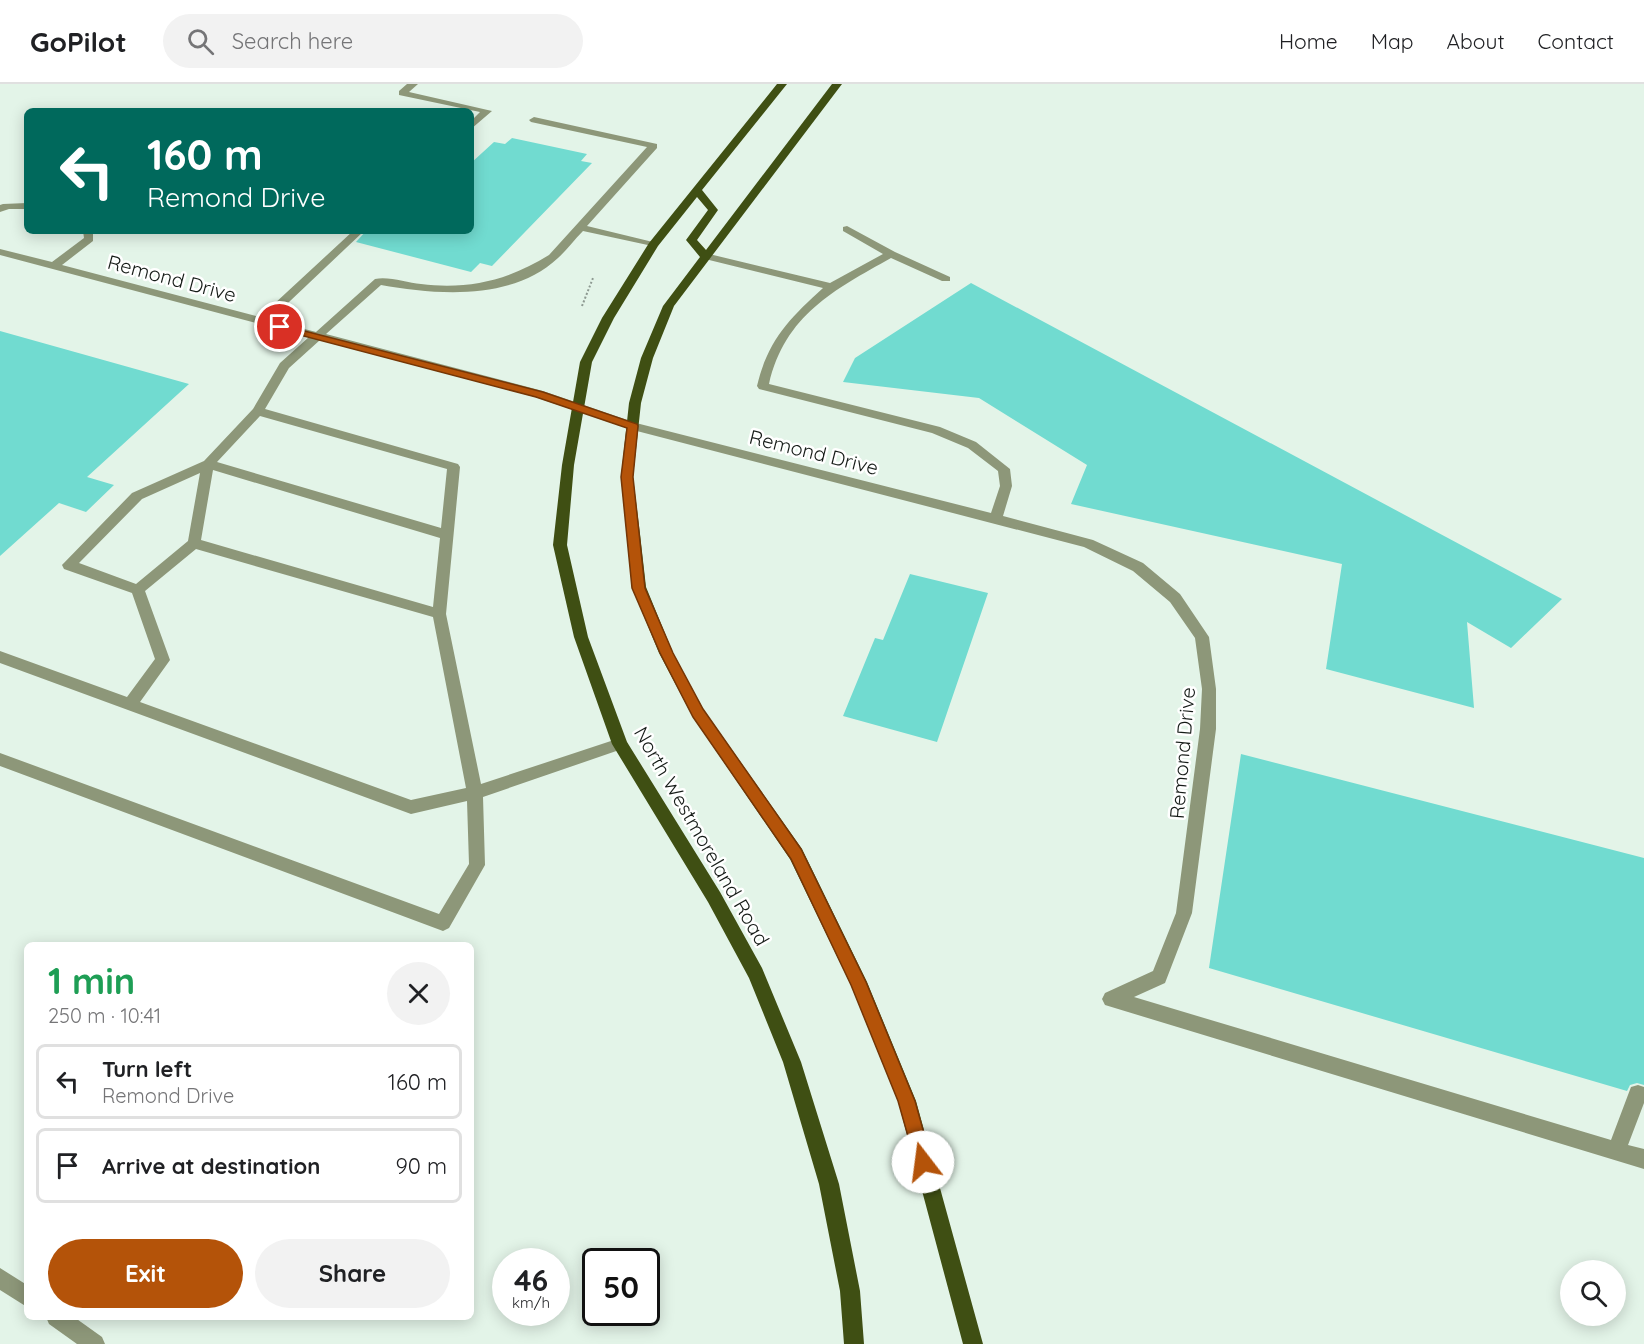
<!DOCTYPE html>
<html lang="en">
<head>
<meta charset="utf-8">
<style>
  :root { --surface:#fff; --page:#f2f2f2; --text:#202124; --muted:#757577; --line:#e0e0e0; --accent:#b45309 }
  body { margin:0; font-family:Quicksand,sans-serif; background:var(--page); color:var(--text); height:100vh; display:flex; flex-direction:column; font-size:22px; white-space:nowrap }
  * { box-sizing:border-box; margin:0 }
  p { font-size:20px; color:var(--muted) }
  .icon { flex:none; width:33px; height:33px; fill:none; stroke:currentColor; stroke-width:2; stroke-linecap:round; stroke-linejoin:round }
  .map { position:relative; flex:1; overflow:hidden }
  .panel { position:absolute; left:24px; top:858px; width:450px; height:378px; display:flex; flex-direction:column; background:var(--surface); border-radius:9px; box-shadow:0 3px 15px #0003 }
  .panel>* { flex:none }
  .banner { position:absolute; left:24px; top:24px; width:450px; height:126px; border-radius:9px; box-shadow:0 3px 15px #0003; background:#00695c; color:#fff; overflow:hidden }
  .buttons { position:absolute; left:1560px; top:1176px; display:grid; gap:12px }
  .buttons a { display:grid; place-items:center; width:66px; height:66px; border-radius:50%; background:var(--surface); box-shadow:0 3px 15px #0003; font-size:30px }
  .speed { position:absolute; left:492px; top:1164px; display:flex; gap:12px; font-size:30px; font-weight:700; text-align:center }
  .speed>* { display:grid; place-content:center; width:78px; height:78px; border-radius:50%; background:var(--surface); box-shadow:0 3px 15px #0003; line-height:1 }
  .speed small { font-size:15px; font-weight:400 }
  .speed .limit { border:3px solid #111; border-radius:9px; background:#fff; color:#111 }
  .pin { position:absolute; display:grid; place-items:center; width:51px; height:51px; color:#fff; margin:-26px; border:3px solid #fff; border-radius:50%; box-shadow:0 2px 6px #0007 }
  .me { position:absolute; width:66px; margin:-33px; rotate:345deg; stroke-linejoin:round; filter:drop-shadow(0 0 4px #0008) }
  .turn { display:flex; align-items:center; gap:21px; height:126px; padding:0 24px; font-size:27px }
  .turn .icon { width:78px; height:78px; stroke-width:2.5 }
  .turn b { display:block; font-size:42px; line-height:51px }
  .round { display:grid; place-items:center; flex:none; width:63px; height:63px; border-radius:32px; background:var(--page) }
  .head { display:flex; align-items:center; justify-content:space-between; height:102px; padding:0 24px }
  h1 { font-size:36px; font-weight:800; line-height:45px; color:#1e9e55 }
  .button { display:flex; gap:12px; margin-top:auto; padding:12px 24px }
  .button a { flex:1; height:69px; border-radius:36px; background:var(--accent); color:#fff; font-size:24px; font-weight:800; line-height:69px; text-align:center }
  .button a+a { background:var(--page); color:var(--text) }
  ul { padding:0; list-style:none }
  li { display:flex; align-items:center; gap:18px; height:75px; margin:0 12px 9px; padding:0 12px; border:3px solid var(--line); border-radius:9px }
  li div { flex:1 }
  li b { display:block; font-size:22px }
  li em { font-style:normal }
  header { display:flex; align-items:center; gap:36px; box-sizing:border-box; height:84px; padding:0 30px; background:var(--surface); border-bottom:2px solid var(--line) }
  header strong { font-size:28px }
  nav { display:flex; gap:33px; margin-inline-start:auto; font-size:21px }
  .search { width:420px; height:54px; background:var(--page); display:flex; align-items:center; gap:15px; box-sizing:border-box; padding:0 21px; border-radius:33px; color:var(--muted); font-size:22px }
  .map>svg:first-child { display:block }
  .building { fill:#71dbd0 }
  .lines { fill:none; stroke-linecap:round; stroke-linejoin:round }
  .path { stroke:#8d9991; stroke-width:2; stroke-dasharray:2 2; stroke-linecap:butt }
  .minor { fill:#8d9779; fill-rule:evenodd }
  .major { fill:#3f4f13; fill-rule:evenodd }
  .route { fill:#b45309; stroke:#753606; stroke-width:1.5 }
  .labels { text-anchor:middle; dominant-baseline:central; stroke-width:5; stroke-linejoin:round; paint-order:stroke }
  .street-label { font-size:20px; fill:#151b17; stroke:#fff }
</style>
</head>
<body>
<header>
<strong>GoPilot</strong>
<div class="search"><svg class="icon" aria-label="search" viewBox="0 0 24 24"><circle cx="10" cy="10" r="6"/><path d="M15 15l6 6"/></svg>Search here</div>
<nav><a>Home</a><a>Map</a><a>About</a><a>Contact</a></nav>
</header>
<div class="map">
<svg width="1644" height="1260" viewBox="0 0 1644 1260">
  <rect width="100%" height="100%" fill="#e3f4e8"/>
  <!-- building -->
  <path class="building" d="M512,54L587,70L581,77L592,79L492,182L480,179L471,188L356,158L366,147H471V79L494,58L505,60Z
    M971,199L1562,515L1511,564L1467,538L1474,624L1326,585L1342,480L1071,420L1087,381L979,314L843,298L855,274Z
    M0,247L189,300L87,393L114,401L86,428L59,419L0,472Z
    M910,490L988,509L937,658L843,632L875,554L883,556Z
    M1241,670L1644,774V1001L1637,999L1630,1001L1627,1007L1209,884Z"/>
  <g class="lines">
    <!-- path -->
    <path class="path" d="M582,222L593,194"/>
    <!-- minor -->
    <path class="minor" d="M407,0H418L409,8L492,27L471,45V37L480,28L399,11V7Z
      M534,33L657,60V64L587,142L657,159V163L583,147C574,156 567,166 558,174C512,217 438,211 381,201L326,250L543,307L636,339L991,429L1000,402L998,387L968,364L932,349L759,305L757,302C768,256 789,235 823,204L701,174L700,172L705,169L830,199L883,170L843,147V143L847,142L895,168L950,193V197H942L891,174C834,206 785,231 769,300L940,343L976,358L1010,385L1012,402L1003,432L1093,456L1143,479L1180,510L1209,553L1216,605V645L1192,829L1165,899L1134,913L1611,1056L1631,1003L1638,1001L1644,1003V1019L1628,1061L1644,1065V1085L1105,921L1102,915L1105,909L1153,887L1176,829L1200,645L1202,605L1195,554L1170,518L1133,487L1084,463L633,346L535,313L320,256L289,284L265,325L458,380L460,383L446,530L481,700L620,654L625,656L628,660L625,664L483,713L485,781L449,844L443,847L0,682V669L439,830L469,780L467,717L411,730L0,579V567L127,613L155,575L132,509L64,485L62,481L132,409L204,377L253,325L280,279L309,253L0,171V165L52,178L84,154L83,147H93V157L62,181L260,233L353,147H364L270,236L316,248L375,195C389,192 407,199 421,200C468,206 509,196 549,171L647,63L531,38L529,36ZM260,332L447,385L441,444L217,378ZM213,386L440,454L433,523L201,456ZM200,389L188,457L136,500L79,479L142,415ZM196,465L433,533L466,704L411,716L140,618L170,576L145,507Z
      M27,119V125H9L0,128V121L3,120Z
      M0,1184L27,1201V1223L0,1206Z
      M46,1233H74L102,1253L105,1260H77L49,1240Z"/>
    <!-- major -->
    <path class="major" d="M777,0H787L702,106L718,126L697,156L706,166L832,0H842L674,222L653,274L641,319L633,393L640,450L646,503L673,569L703,625L802,765L867,898L916,1017L983,1260H963L898,1017L851,901L790,775L693,633L659,569L632,503L621,393L629,319L641,274L663,222L700,173L686,156L708,126L697,113L658,162L614,234L592,278L574,381L567,461L588,553L627,658L720,808L762,884L801,978L839,1100L860,1207L864,1260H844L840,1207L819,1100L783,978L749,894L708,818L612,660L574,553L553,461L562,381L580,278L602,234L649,159Z"/>
  </g>
  <!-- route -->
  <path class="route" d="M277,240L543,308L637,340L638,342L633,393L645,504L673,569L703,625L801,765L866,898L915,1017L932,1078L930,1084L923,1087L917,1084L898,1017L851,901L791,775L693,633L660,569L632,504L621,393L627,344L536,313L277,245Z"/>
  <g class="labels">
    <!-- street labels -->
    <g class="street-label">
      <text transform="translate(172 194) rotate(15)">Remond Drive</text>
      <text transform="translate(814 368) rotate(14)">Remond Drive</text>
      <text transform="translate(1182 669) rotate(-85)">Remond Drive</text>
      <text transform="translate(702 752) rotate(60)">North Westmoreland Road</text>
    </g>
  </g>
</svg>
<div class="buttons">
<a><svg class="icon" aria-label="search" viewBox="0 0 24 24"><circle cx="10" cy="10" r="6"/><path d="M15 15l6 6"/></svg></a>
</div>
<div class="speed"><div>46<small>km/h</small></div><div class="limit">50</div></div>
<div class="pin" style="left:280px;top:243px;background:#d93025"><svg class="icon" aria-label="arrive" viewBox="0 0 24 24"><path d="M6 21V4h12l-3 4 3 4H6"/></svg></div>
<svg class="me" style="left:923px;top:1078px" viewBox="-20 -20 40 40"><circle r="19" fill="#fff"/><path d="M0-13L10 11 0 6-10 11z" fill="#b45309"/></svg>
<div class="banner">
<div class="turn"><svg class="icon" aria-label="left" viewBox="0 0 24 24"><path d="M17 20v-9H6M10 6l-5 5 5 5"/></svg><div><b>160 m</b>Remond Drive</div></div>
</div>
<section class="panel">
<div class="head"><div><h1>1 min</h1><p>250 m · 10:41</p></div><a class="round"><svg class="icon" aria-label="close" viewBox="0 0 24 24"><path d="M6 6l12 12M18 6L6 18"/></svg></a></div>
<ul>
<li><svg class="icon" aria-label="left" viewBox="0 0 24 24"><path d="M17 20v-9H6M10 6l-5 5 5 5"/></svg><div><b>Turn left</b><p>Remond Drive</p></div><em>160 m</em></li>
<li><svg class="icon" aria-label="arrive" viewBox="0 0 24 24"><path d="M6 21V4h12l-3 4 3 4H6"/></svg><div><b>Arrive at destination</b></div><em>90 m</em></li>
</ul>
<div class="button"><a>Exit</a><a>Share</a></div>
</section>
</div>
</body>
</html>
